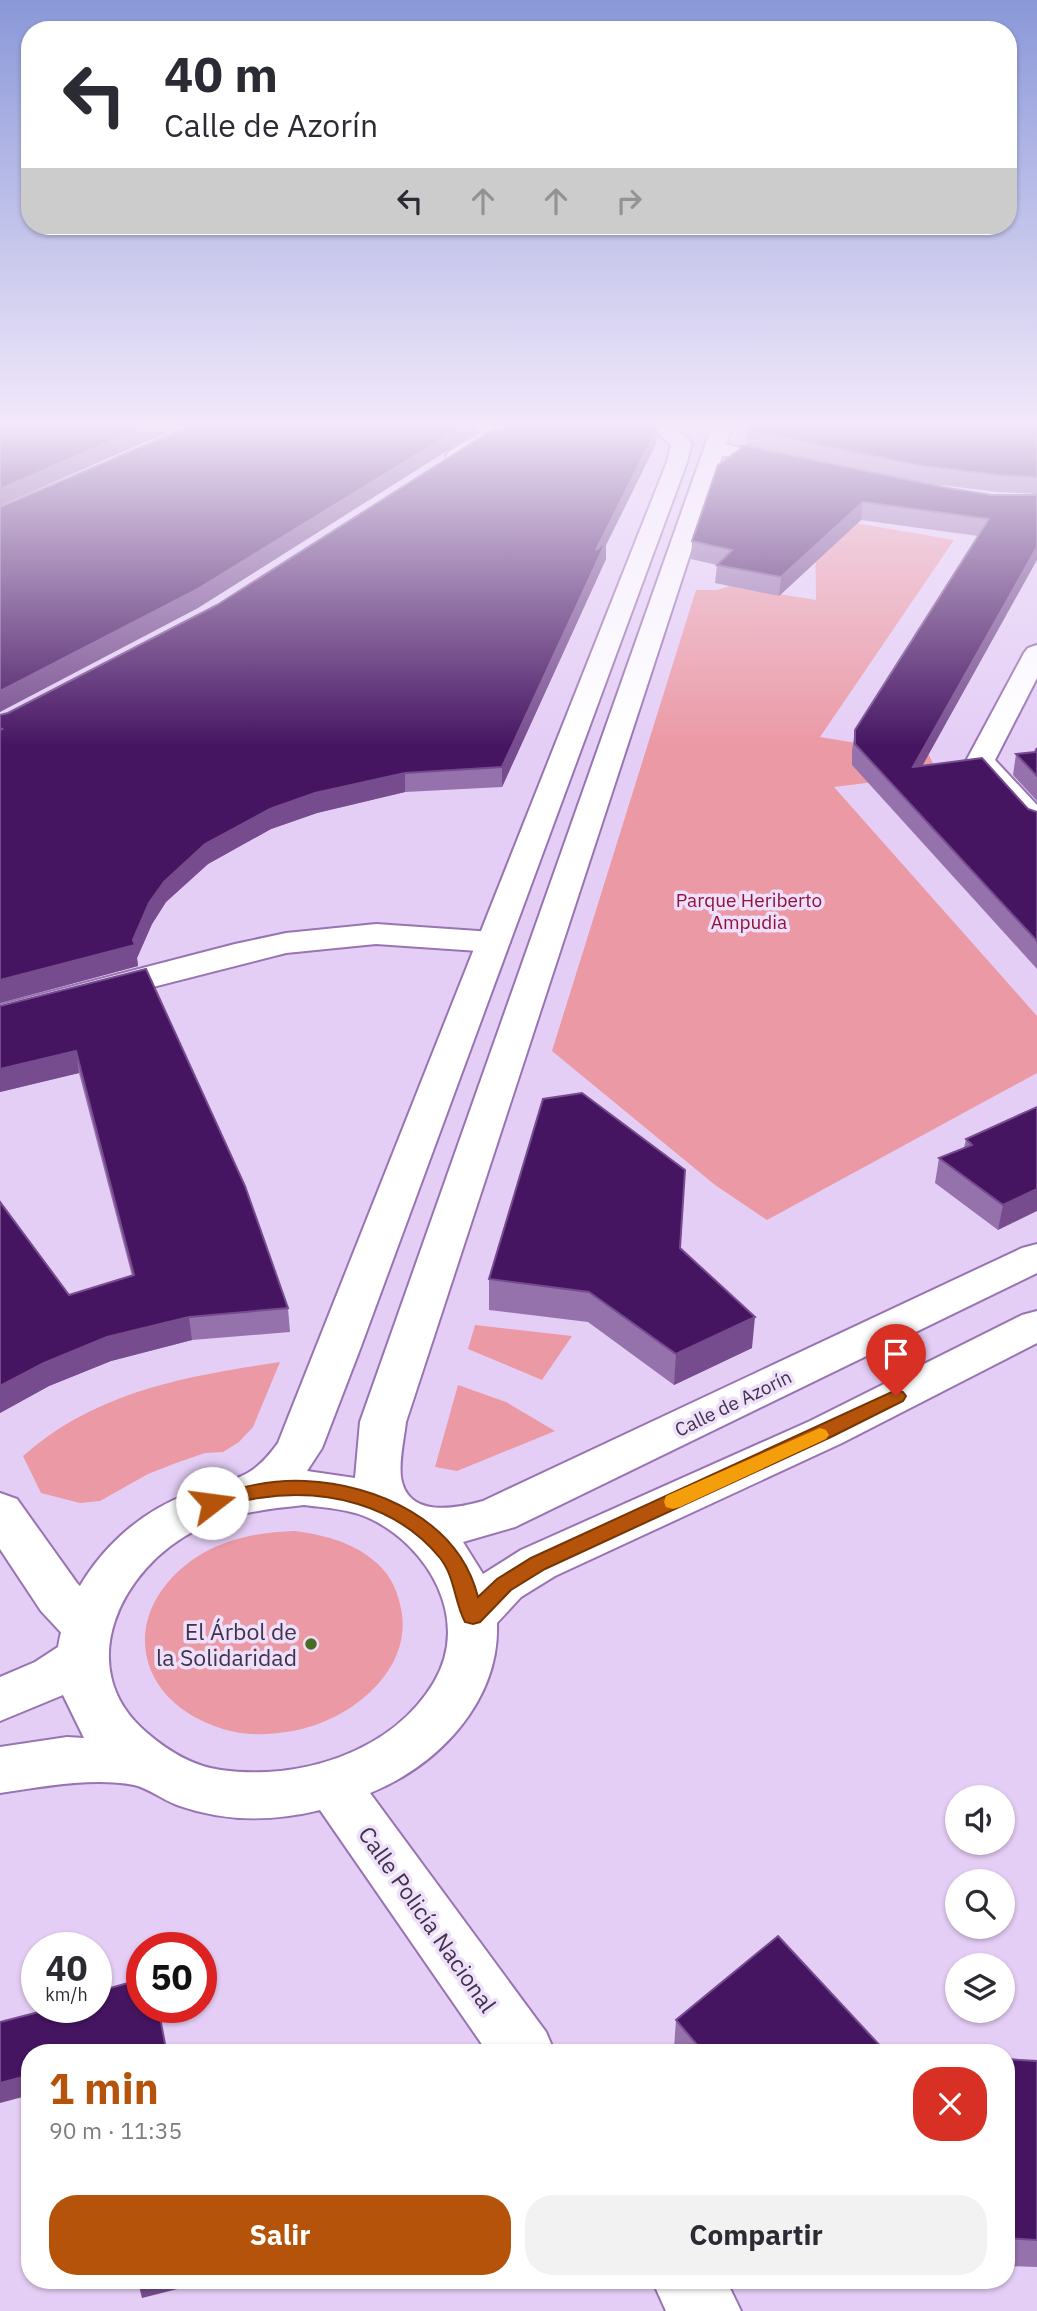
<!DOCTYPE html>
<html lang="es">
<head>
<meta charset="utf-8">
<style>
  :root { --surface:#fff; --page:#f2f2f3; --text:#2b2b33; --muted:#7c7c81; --accent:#b45309 }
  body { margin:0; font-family:"IBM Plex Sans",sans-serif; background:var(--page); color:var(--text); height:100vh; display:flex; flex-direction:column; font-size:26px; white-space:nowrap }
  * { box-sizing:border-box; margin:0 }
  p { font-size:23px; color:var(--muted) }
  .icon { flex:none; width:38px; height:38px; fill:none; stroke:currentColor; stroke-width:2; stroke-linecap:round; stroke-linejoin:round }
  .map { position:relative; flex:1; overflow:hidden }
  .side { position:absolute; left:21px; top:2044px; width:994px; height:245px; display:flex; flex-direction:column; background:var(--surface); border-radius:28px; box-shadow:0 2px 5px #0004 }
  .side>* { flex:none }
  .banner { position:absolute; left:21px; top:21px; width:996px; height:214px; border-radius:28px; box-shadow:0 2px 5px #0004; background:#fff; color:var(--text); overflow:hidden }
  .controls { position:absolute; left:945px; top:1785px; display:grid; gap:14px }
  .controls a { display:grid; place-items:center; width:70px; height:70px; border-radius:50%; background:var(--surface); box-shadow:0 2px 5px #0004; font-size:35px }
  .speed { position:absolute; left:21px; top:1932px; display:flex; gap:14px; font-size:35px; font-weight:700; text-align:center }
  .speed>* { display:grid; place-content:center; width:91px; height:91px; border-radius:50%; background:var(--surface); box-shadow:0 2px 5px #0004; line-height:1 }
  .speed small { font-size:18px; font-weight:400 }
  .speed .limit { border:10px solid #d22; background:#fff; color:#111 }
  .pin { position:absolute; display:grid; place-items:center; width:60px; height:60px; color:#fff; margin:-72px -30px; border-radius:50% 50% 50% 0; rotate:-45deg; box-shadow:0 0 7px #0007 }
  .pin .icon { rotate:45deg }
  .me { position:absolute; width:77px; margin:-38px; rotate:75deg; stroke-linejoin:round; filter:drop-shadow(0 0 5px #0008) }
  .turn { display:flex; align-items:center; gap:24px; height:147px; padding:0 28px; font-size:32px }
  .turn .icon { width:91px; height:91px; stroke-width:2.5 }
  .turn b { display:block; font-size:49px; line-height:60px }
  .lanes { display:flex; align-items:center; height:66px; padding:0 28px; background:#0003; justify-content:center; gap:35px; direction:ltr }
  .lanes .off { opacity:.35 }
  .round { display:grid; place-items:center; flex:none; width:74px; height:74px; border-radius:28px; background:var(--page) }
  .head { display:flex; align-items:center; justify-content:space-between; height:119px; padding:0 28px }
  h1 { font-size:42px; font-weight:800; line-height:52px; color:var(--accent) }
  .action { display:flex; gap:14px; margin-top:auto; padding:14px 28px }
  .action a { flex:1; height:80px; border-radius:28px; background:var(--accent); color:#fff; font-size:28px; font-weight:800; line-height:80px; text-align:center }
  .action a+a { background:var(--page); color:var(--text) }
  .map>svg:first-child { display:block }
  .green { fill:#eb99a5 }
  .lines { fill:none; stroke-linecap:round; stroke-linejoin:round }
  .minor-casing { stroke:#9874b2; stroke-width:4 }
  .tertiary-casing { stroke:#9874b2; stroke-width:4 }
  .secondary-casing { stroke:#9874b2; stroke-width:4 }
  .minor { fill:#fff; fill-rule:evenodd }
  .tertiary { fill:#fff; fill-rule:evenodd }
  .secondary { fill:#fff; fill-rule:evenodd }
  .wall { fill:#9672ac }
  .shaded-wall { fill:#764c8e }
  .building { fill:#461562; stroke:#764c8e; stroke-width:2 }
  .route { fill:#b45309; stroke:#753606; stroke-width:2 }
  .slow { fill:#f59e0b }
  .poi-dot { fill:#4a6b22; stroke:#eedffa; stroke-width:2.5 }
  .labels { text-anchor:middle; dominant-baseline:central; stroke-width:7; stroke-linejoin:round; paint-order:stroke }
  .park-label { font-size:19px; fill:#91123a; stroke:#eedffa }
  .street-label { font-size:19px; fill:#41324c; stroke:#eedffa }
  .near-poi-label { font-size:23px; fill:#41324c; stroke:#eedffa; text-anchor:end }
  .near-street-label { font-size:23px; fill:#41324c; stroke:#eedffa }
</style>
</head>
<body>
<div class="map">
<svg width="1037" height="2311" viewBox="0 0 1037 2311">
  <rect width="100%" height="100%" fill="#e5cef6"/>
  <!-- green -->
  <path class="green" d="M843,521L954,540L820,737L929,755L938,774L834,787L1037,1016V1073L767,1220L715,1185L552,1051L696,590H717L730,586L816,600L815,527Z
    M475,1325L572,1336L542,1380L468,1349Z
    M280,1362L253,1427L239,1442L223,1452L205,1453L176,1463L148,1474L100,1501L80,1503L41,1493L23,1456C96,1391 187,1376 280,1362Z
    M458,1385L506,1402L555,1431L457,1471L435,1467Z
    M295,1531C323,1535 350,1541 373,1560C388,1571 396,1587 400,1604C417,1669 350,1721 293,1731C274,1734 254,1736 235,1732C132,1709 112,1608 203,1553C232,1537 263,1532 295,1531Z"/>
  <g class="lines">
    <!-- minor casing -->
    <g class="minor-casing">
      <path id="minor" d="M462,423L506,425L509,429L506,433L499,435L465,427Z
        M714,442L794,459L797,463L794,467L787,469L707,452L704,448L707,444Z
        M1037,645V678L995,760L1037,805V832L1026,829L966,761L1024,653L1028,648Z
        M376,924L493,932L505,935L510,942L505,949L493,952L376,944L286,953L0,1026V1005L235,944L286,933Z
        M0,1493L17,1499L77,1583L104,1612L111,1626L104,1640L86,1646L68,1640L41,1611L0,1549Z"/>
    </g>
    <!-- tertiary casing -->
    <g class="tertiary-casing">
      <path id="tertiary" d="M497,423H524L463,460H449L446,456L449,452Z"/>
    </g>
    <!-- secondary casing -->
    <g class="secondary-casing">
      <path id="secondary" d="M713,423H733L406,1422C404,1439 399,1460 401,1477C407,1518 455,1509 483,1501L1022,1248L1037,1244V1273L515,1527L463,1542L483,1574L521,1550L810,1421L1022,1315L1037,1311V1343L842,1443L555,1576L521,1597L497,1623C500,1701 439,1765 370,1793L546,2032L555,2053H488L320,1810C271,1822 225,1822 177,1805C163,1800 148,1788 134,1785C92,1777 41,1787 0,1793V1747L67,1737L84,1738L63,1695L0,1721V1677L35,1662L58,1647C69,1578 124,1518 188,1494C230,1478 249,1484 278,1443L667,462L671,445L657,432L660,428H674L692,443L687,462L360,1349L322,1448L307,1471L355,1478L360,1422ZM304,1505C326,1508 351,1509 371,1519C429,1547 471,1620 434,1682C392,1753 298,1781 221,1770C192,1766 168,1751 146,1732C71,1668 121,1568 196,1530C231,1513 266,1509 304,1505Z
        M652,2280H726L741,2311H666Z"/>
    </g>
    <!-- minor -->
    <use href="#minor" class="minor"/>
    <!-- tertiary -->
    <use href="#tertiary" class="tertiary"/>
    <!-- secondary -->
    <use href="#secondary" class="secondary"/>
  </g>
  <!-- wall -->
  <path class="wall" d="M1037,423V494L997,492L917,482L948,488L991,495L1018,593L922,765L1028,809L1037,812V969L852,765V751L855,730L978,536L861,520L779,596L715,583L717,565L691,559L692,541L746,446L747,430Z
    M657,429L656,444L606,545V559L502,787L405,792L317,813L271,829L208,864L166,902L152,924L137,958L138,966L0,1003V715L8,713Z
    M1037,748V801L1013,775L1016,754L1035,752Z
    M146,969L288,1308L290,1332L192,1340L111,1361L49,1386L0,1413V1202L69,1295L132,1276L79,1073L0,1092Z
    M1037,1107L998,1230L935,1183L939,1158L964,1148L966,1139Z
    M680,1248L752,1348L674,1385L588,1322L489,1310V1279Z
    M676,2020L885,2051L910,2053H677L674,2048Z
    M1006,2059L1037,2061V2267L1006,2266Z"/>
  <!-- shaded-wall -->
  <path class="shaded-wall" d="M152,423H188L0,506V489Z
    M468,423H477V432L198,608L0,712V691Z
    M657,429L656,444L606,545V559L502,787V767L596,550Z
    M863,502L861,520L779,596L781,577Z
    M1037,547V560L910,788L913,767Z
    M405,773V792L317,813L271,829L208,864L166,902L152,924L137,958L138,966L0,1003V980L133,940L149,903L164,882L205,844L270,809L315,793Z
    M76,1051L79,1073L0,1092V1069Z
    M1037,1189V1211L998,1230L1003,1205Z
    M189,1317L192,1340L111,1361L49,1386L0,1413V1386L44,1363L107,1337Z
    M755,1317L752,1348L674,1385L676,1354Z
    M158,2007L167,2053H152Z
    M30,2075V2095L0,2103V2083Z
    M163,2280H209V2281L142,2298L139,2286Z"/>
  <!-- building -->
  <path class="building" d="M0,423H152L0,489Z
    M197,423H468L196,590L0,691V507Z
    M532,423H627L657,429L596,550L606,542L502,767L405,773L315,793L270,809L205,844L164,882L149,903L133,940L135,945L0,980V730L2,729L0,728V715L8,713L217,605L492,430Z
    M749,423H1037V477L999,475L917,465L747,430Z
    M742,445L948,488L991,495H1037V547L913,767L982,758L1028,809L1037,812V941L855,744V730L989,519L863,502L781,577L717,565L732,550L692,541L718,465L740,449Z
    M1037,748V776L1016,754L1035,752Z
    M146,969L245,1186L288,1308L189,1317L107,1337L44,1363L0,1386V1202L69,1295L134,1275L76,1051L0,1069V1006Z
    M582,1093L685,1170L680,1248L755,1317L676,1354L589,1292L489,1279L543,1099Z
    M1037,1107V1189L1003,1205L939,1158L972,1145L966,1139Z
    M778,1936L885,2051L910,2053H704L676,2020Z
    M142,1979V2007H158L166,2049L152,2053H30V2075L0,2083V2022L39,2012L38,2008L41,2007H96V1992Z
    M1006,2059L1037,2061V2240L1006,2238Z
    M139,2280H163L139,2286Z"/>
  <!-- sky -->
  <linearGradient id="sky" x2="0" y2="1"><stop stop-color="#8a98d8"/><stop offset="0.57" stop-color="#f3e9fb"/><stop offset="1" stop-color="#f3e9fb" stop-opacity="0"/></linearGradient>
  <rect width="1037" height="746" fill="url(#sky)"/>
  <!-- route -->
  <path class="route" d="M896,1390L903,1392L906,1396L903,1401L833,1436L545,1569L511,1590L480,1622L473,1624L465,1622C454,1601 455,1577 440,1558C396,1504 325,1488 259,1498C243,1500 228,1506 212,1510L205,1508L202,1503L205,1497C238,1488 271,1479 305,1481C377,1484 459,1521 478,1597L497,1579L531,1558Z"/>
  <!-- slow -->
  <path class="slow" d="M820,1428L826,1430L829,1435L826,1439L680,1507L673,1509L666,1507L664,1502L666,1496Z"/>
  <!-- markers -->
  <circle class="poi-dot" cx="311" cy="1644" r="7"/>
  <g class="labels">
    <!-- park labels -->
    <g class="park-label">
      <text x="749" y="900">Parque Heriberto<tspan x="749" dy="22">Ampudia</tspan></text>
    </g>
    <!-- street labels -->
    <g class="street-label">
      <text transform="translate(733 1403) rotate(-26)">Calle de Azorín</text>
    </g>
    <!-- near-poi labels -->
    <g class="near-poi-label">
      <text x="297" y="1631">El Árbol de<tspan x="297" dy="26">la Solidaridad</tspan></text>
    </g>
    <!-- near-street labels -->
    <g class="near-street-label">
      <text transform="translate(428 1919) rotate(55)">Calle Policía Nacional</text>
    </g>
  </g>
</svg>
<div class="controls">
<a><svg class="icon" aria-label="sound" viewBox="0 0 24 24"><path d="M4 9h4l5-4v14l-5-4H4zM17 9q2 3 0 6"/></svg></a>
<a><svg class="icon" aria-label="search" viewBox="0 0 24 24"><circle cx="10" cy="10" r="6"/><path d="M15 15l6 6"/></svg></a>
<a><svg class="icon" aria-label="layers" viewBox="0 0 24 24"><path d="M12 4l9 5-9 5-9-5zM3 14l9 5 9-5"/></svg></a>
</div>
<div class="speed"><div>40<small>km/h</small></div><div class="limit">50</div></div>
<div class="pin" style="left:896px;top:1396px;background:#d93025"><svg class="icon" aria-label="arrive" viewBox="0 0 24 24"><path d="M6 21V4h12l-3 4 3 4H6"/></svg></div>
<svg class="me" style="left:212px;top:1503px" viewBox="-20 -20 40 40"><circle r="19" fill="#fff"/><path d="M0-13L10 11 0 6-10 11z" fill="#b45309"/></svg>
<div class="banner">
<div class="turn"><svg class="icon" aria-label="left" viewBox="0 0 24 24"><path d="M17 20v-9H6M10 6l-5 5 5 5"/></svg><div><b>40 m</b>Calle de Azorín</div></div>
<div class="lanes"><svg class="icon" aria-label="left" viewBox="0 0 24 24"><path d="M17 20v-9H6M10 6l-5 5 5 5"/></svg><svg class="icon off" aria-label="ahead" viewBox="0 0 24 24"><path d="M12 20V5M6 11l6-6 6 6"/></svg><svg class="icon off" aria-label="ahead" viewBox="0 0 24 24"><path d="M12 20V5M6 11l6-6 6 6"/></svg><svg class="icon off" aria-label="right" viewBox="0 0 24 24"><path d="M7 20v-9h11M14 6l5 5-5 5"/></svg></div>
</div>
<section class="side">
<div class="head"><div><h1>1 min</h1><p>90 m · 11:35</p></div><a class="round" style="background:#d93025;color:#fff"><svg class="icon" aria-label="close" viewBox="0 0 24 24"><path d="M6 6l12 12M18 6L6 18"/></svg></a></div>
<div class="action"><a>Salir</a><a>Compartir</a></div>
</section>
</div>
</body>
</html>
